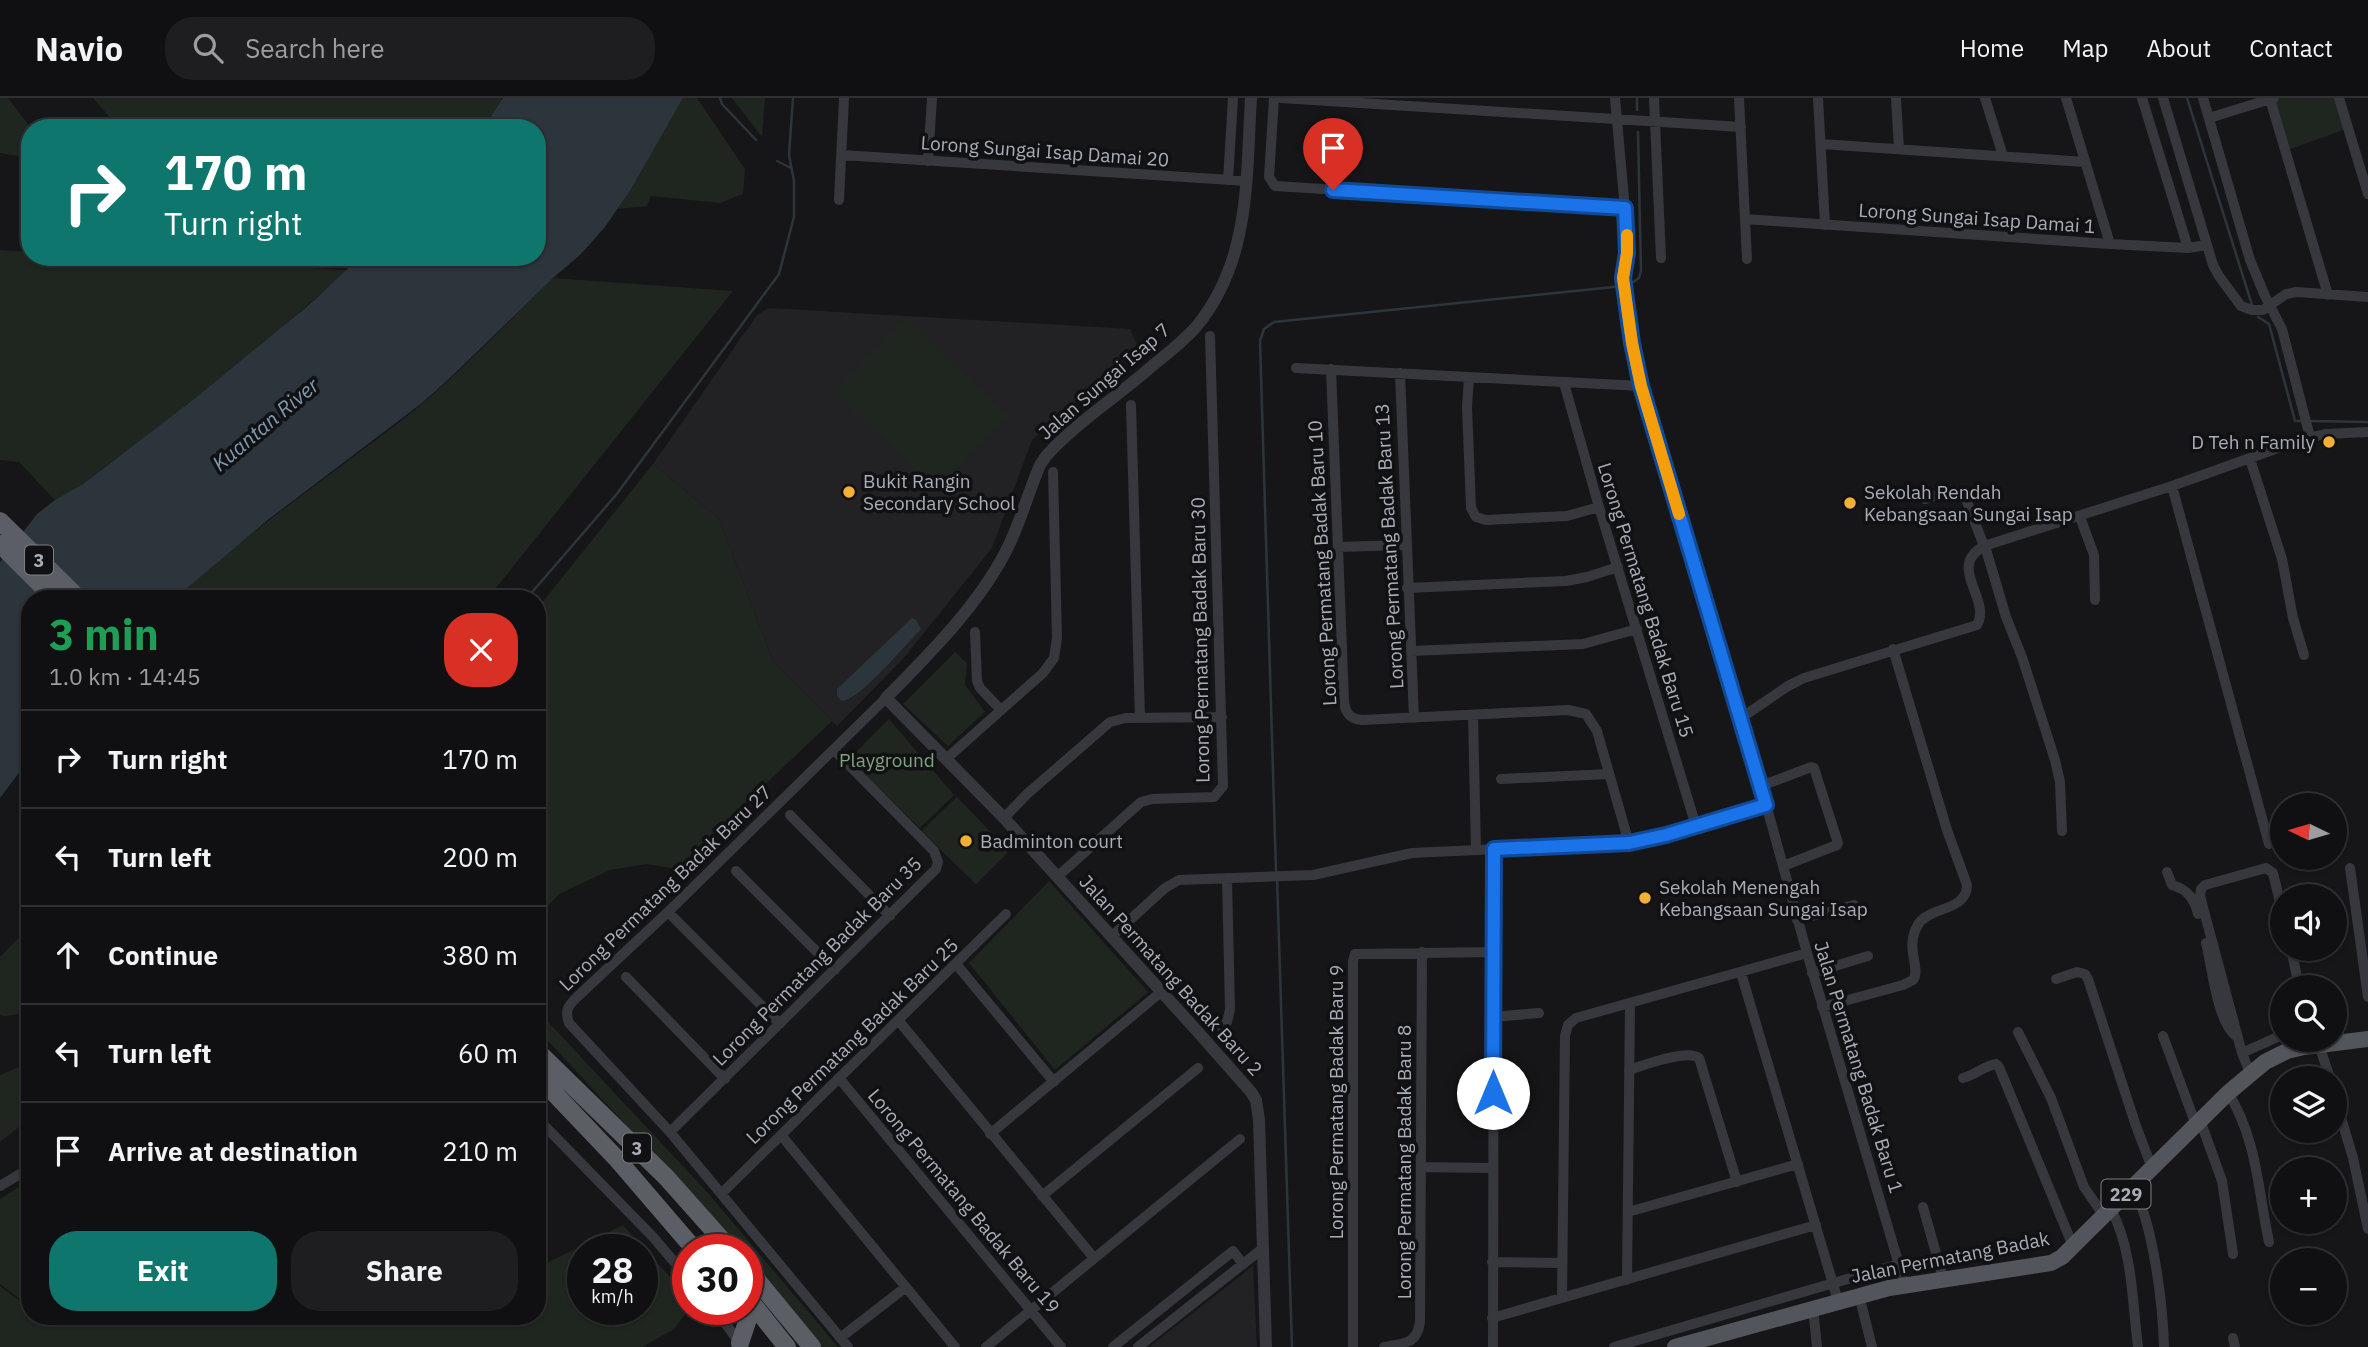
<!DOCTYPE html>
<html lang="en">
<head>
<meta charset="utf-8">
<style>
  :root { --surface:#101012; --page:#1e1e20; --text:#f1f3f6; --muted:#9c9d9f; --line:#303032; --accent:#0f766e }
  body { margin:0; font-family:"IBM Plex Sans",sans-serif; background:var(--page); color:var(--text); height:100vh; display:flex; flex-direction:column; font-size:26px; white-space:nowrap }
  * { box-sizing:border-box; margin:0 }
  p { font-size:23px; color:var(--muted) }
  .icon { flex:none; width:38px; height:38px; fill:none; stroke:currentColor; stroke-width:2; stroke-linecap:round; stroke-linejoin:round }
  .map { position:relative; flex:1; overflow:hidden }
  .side { position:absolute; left:21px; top:492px; width:525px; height:735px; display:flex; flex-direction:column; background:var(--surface); border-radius:28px; box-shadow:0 2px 5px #0004,0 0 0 2px var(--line) }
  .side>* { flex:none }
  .banner { position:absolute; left:21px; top:21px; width:525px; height:147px; border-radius:28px; box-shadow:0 2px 5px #0004,0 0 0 2px var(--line); background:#0f766e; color:#fff; overflow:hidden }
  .needle { width:46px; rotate:275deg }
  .controls { position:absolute; left:2270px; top:695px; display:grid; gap:14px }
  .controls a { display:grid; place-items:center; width:77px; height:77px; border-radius:50%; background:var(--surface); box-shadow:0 2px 5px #0004,0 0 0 2px var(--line); font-size:35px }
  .speed { position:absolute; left:567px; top:1136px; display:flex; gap:14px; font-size:35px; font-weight:700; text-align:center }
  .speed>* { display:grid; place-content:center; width:91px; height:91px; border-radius:50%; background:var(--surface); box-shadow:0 2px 5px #0004,0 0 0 2px var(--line); line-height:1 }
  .speed small { font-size:18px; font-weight:400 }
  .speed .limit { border:10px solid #d22; background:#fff; color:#111 }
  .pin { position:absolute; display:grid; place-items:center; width:60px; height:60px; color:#fff; margin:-72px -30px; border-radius:50% 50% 50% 0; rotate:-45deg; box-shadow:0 0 7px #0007 }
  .pin .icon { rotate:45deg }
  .me { position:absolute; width:77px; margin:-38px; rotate:0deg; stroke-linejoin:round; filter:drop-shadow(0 0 5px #0008) }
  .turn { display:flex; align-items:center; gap:24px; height:147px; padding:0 28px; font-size:32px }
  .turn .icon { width:91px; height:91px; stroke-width:2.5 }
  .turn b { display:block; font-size:49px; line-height:60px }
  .round { display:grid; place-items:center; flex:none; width:74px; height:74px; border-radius:28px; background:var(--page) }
  .head { display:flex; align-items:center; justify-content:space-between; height:119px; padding:0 28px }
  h1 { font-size:42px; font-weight:700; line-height:52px; color:#1e9e55 }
  .button { display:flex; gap:14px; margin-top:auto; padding:14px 28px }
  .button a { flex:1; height:80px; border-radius:28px; background:var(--accent); color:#fff; font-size:28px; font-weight:700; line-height:80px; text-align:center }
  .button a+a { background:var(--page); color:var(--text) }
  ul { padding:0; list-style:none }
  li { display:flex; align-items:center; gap:21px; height:98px; padding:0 28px; border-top:2px solid var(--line) }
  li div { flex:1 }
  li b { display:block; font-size:26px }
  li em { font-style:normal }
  header { display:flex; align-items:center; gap:42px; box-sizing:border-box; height:98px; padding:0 35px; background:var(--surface); border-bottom:2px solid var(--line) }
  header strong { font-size:33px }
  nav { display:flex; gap:38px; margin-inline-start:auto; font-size:24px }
  .search { width:490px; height:63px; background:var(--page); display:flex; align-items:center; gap:18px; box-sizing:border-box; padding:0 24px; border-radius:28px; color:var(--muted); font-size:26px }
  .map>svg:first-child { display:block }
  .built { fill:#222225 }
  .green { fill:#1e261f; fill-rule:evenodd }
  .water { fill:#2c353c }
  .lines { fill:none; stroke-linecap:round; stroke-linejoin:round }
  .stream { stroke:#2c353c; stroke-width:2.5 }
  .minor { stroke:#37383d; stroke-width:10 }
  .tertiary { stroke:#37383d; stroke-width:12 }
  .primary { stroke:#53555c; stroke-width:16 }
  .trunk { stroke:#5b5e65; stroke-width:18 }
  .route-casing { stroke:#114b97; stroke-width:18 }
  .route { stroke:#1a73e8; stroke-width:12 }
  .slow { stroke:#f59e0b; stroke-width:12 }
  .poi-dot { fill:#f2b134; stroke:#111113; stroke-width:2.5 }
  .labels { text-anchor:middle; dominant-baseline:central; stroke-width:7; stroke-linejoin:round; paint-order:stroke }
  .shield { fill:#111113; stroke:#7b7e86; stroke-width:2 }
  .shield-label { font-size:18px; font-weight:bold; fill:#a8adb8 }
  .street-label { font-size:19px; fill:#a8adb8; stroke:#111113 }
  .poi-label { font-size:19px; fill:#a8adb8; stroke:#111113; text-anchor:start }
  .park-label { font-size:19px; fill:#7fa381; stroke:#111113 }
  .water-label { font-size:21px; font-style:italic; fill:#7f9bb3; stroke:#111113 }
</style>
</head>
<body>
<header>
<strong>Navio</strong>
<div class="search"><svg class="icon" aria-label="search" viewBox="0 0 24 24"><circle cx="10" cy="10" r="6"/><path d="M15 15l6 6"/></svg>Search here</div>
<nav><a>Home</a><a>Map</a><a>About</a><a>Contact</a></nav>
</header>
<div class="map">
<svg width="2368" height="1249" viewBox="0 0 2368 1249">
  <rect width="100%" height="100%" fill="#161618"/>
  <!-- built -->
  <path class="built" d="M769,210L1130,231L1139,251L1032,342L992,450L903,561L837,628L773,564L719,421L653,366L757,217Z
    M1253,1168L1257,1249H1149Z"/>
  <!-- green -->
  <path class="green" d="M0,0H8L31,30L30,60L0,55Z
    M93,0H503L483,30H119Z
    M683,0H697L745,71L743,96L720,105L651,98L647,108L618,111Z
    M732,0H765L762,39Z
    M2281,0H2336L2346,31L2288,52L2274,2Z
    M0,152L30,154V159H127L347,172C278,235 204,295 129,351C104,368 82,390 55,402L19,364L0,362Z
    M553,180L733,193L488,500H175C245,437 322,383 397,326C453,283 502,229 553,180Z
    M905,219L1008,318L937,392L834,294Z
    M653,366L719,421L773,564L832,623L676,771L647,766L610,772L559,796L537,820V511Z
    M955,554L967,565L965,587L985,614L948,648L903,606Z
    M889,621L954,697L920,730L848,662Z
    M957,699L1009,753L976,786L921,733Z
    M1049,783L1148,894L1055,972L969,865Z
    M30,828V914L5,918L0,917V859Z
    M537,912L708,1095L838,1249H821L747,1160V1152L741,1151L537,931Z
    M30,964V1020L0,1044V977Z
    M30,1082V1209L0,1186V1101Z
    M623,1127L688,1199L689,1211L674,1231L642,1249H0V1188L30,1211V1218H537V1170ZM583,1152H642V1211H583Z"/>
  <!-- water -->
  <path class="water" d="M503,0H683L631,91L605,129L581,156L553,180L452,278L422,305L269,421L175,500H30V660L0,700V464L37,416L55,402L83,386L198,298L310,206L360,159H537V30H483Z
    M912,520L916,522L921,531C906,546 860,602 842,603L837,598V591Z"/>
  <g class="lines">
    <!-- stream -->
    <path class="stream" d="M720,0L722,6L756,42
      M1637,0V12
      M2187,0L2252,207
      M777,63L791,70
      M1629,187L1639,180L1641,173L1638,34
      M2258,219L2269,226L2295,323H2304
      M2311,323L2368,324
      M527,500L616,397L779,176L794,119V83L789,57L793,0
      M1276,773L1260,243L1264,231L1274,224L1623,188
      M1277,780L1292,1249"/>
    <!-- minor -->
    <path class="minor" d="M1274,0L1269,79L1275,88L1625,110
      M1281,0L1741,29
      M1615,0L1627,134C1627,151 1623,168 1624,184C1626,219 1634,254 1641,288L1761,688L1807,855L1905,1187
      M1654,0L1661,160
      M1739,0L1747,161
      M1818,0L1825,127
      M1896,0L1899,51
      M1985,0L2003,58
      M2066,0L2110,146
      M2142,0L2188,150
      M2163,0L2213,167L2219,178L2241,208L2252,212H2263L2286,196L2296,194L2368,199
      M2203,0L2250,162L2265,198L2282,231L2310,339
      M2339,0L2368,96
      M2270,1L2328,197
      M2209,20L2274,0
      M1821,46L2085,64
      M842,57L1247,83
      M928,63L932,0
      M1228,82L1233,0
      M839,102L844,0
      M1745,121L2110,146L2188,150L2207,147
      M1296,270L1641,288
      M1331,271L1344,603C1345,615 1350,621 1362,622L1568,612L1586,616L1597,633L1629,745
      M1400,275L1414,620
      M1469,279L1467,309L1471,410L1476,419L1486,422L1567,418L1599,409
      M1564,285L1599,409L1696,728
      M1131,307L1140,620
      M2250,361L2282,461L2293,520L2304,557
      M2172,388L2269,746
      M1925,401L1949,393H1960L1964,396L1984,448
      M2080,419L2094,457L2095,502
      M1985,448L2006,519L2022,559L2055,662L2060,684L2062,733
      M1338,449L1406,447
      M1407,490L1566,483L1587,479L1618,469
      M975,534L977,583L980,590L1001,612
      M1411,553L1583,546L1637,531
      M1473,617L1476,752
      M1741,620L1788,588L1804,580L1977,527C1992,501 1946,469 1984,448L2172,388L2300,342L2325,336L2368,334
      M946,661L1043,575L1054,560L1057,540L1053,374
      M1501,681L1609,676
      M1761,688L1811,669L1814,670L1838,745L1837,747L1783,768
      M790,717L890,818
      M1004,720L1027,696L1110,624L1126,620L1222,619
      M2350,770L2368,899
      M736,773L835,872
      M2167,774L2172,787C2188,792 2194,800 2198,816
      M1057,779L1141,704L1152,701L1214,699L1223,688L1210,238
      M668,814L780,926
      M1797,822L1854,807
      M1111,839L1165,790L1179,782L1313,777L1412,755L1629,745L1666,737L1766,707
      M2206,845C2212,868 2217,924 2236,938
      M2291,850L2299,889
      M956,866L1054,984
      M1741,875L1838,1203
      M1812,875L1868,858
      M626,879L725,981
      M2056,881L2077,874L2085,876L2088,881L2136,1028L2152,1070
      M1822,909L1903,887L1913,882C1922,870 1903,850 1919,825C1932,808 1967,813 1967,787L1947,732L1893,551
      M1493,919L1539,915
      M898,922L1094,1160
      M1222,930L1227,924L1230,912L1227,780
      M2018,934L2051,1000L2084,1089L2104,1118
      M2163,938L2196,1027
      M2319,947L2330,980
      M2242,955L2282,937
      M1629,972C1645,967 1686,951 1699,960L1737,1084
      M2250,975L2242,955L2200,798L2201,791L2205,787L2266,770L2273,775L2282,812
      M839,980L1061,1249
      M1963,980C1975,977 1984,968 1996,966L1999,969L2073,1148
      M2228,995C2257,1040 2258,1093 2269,1144
      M2334,996L2353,1060L2368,1131
      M537,1020L653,1139L688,1180
      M2200,1022L2222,1083L2233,1156
      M670,1034L936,771L938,764L934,753L834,652
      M990,1036L1161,894
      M781,1037L955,1249
      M1422,1069L1492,1070
      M0,1088L30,1070
      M2133,1089C2153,1125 2163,1207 2164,1249
      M722,1095L1006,816
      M1042,1098L1198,970
      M1923,1109L1943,1180
      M2111,1111C2133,1153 2132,1203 2138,1249
      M1628,1114L1798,1066
      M1492,1164L1562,1165
      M1627,1182L1630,906
      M1859,1197L1872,1249
      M1562,1200L1565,938L1568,927L1576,920L1807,855
      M1813,1210L1817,1249
      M715,1211L741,1247
      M1492,1220L1816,1127
      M840,1240L906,1189
      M2233,1240L2235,1249
      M848,1249L670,1034L569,925C565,913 567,909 576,900L668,814L886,600
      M986,1249L1240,1041
      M1113,1249L1233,1153L1243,1166
      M1138,1249L1262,1151
      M1353,1249V863L1355,856L1493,854
      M1384,1249C1403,1245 1417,1247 1420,1224L1422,854
      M1493,1249L1494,751
      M1614,1249L1899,1166"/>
    <!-- tertiary -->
    <path class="tertiary" d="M1251,0C1246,80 1251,163 1196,229C1181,246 1161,260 1144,275C1112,302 1074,327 1046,358L1040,367C1028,395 1020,426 1006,453C978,508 928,557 886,600L1004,720L1198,934L1251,994L1256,1002L1259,1022L1266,1249"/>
    <!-- primary -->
    <path class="primary" d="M1675,1249L1889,1190L2051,1165L2062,1159L2073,1148L2228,995L2265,964L2287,953L2304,949L2368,941"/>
    <!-- trunk -->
    <path class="trunk" d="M0,423L78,500
      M0,446L54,500
      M537,953L666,1079L731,1152
      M537,977L616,1060L695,1152
      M747,1170L812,1249
      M747,1199L787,1249
      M740,1245L749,1218"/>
  </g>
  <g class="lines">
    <!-- route casing -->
    <g class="route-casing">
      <path id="route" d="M1333,92L1625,110L1627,155L1623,180L1632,245L1641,288L1766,707L1666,737L1629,745L1494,751L1493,995"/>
    </g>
    <!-- route -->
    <use href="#route" class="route"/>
    <!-- slow -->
    <path class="slow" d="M1627,137V155L1623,180L1632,245L1641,288L1679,416"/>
  </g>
  <!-- markers -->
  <g class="poi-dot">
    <circle cx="2329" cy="344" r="7"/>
    <circle cx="849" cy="394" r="7"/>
    <circle cx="1850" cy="405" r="7"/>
    <circle cx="966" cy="743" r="7"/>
    <circle cx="1645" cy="800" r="7"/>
  </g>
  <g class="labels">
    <!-- shield labels -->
    <g class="shield">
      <rect x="25" y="447.5" width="28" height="29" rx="5"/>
      <rect x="623" y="1035.5" width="28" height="29" rx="5"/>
      <rect x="2101.5" y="1081.5" width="49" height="29" rx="5"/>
    </g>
    <g class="shield-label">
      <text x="39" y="462">3</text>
      <text x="637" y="1050">3</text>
      <text x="2126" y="1096">229</text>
    </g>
    <!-- street labels -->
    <g class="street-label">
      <text transform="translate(1045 53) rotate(4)">Lorong Sungai Isap Damai 20</text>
      <text transform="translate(1977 120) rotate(4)">Lorong Sungai Isap Damai 1</text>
      <text transform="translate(1104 283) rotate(-41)">Jalan Sungai Isap 7</text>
      <text transform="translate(1389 448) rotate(-93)">Lorong Permatang Badak Baru 13</text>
      <text transform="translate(1322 465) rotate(-93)">Lorong Permatang Badak Baru 10</text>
      <text transform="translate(1646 502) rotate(73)">Lorong Permatang Badak Baru 15</text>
      <text transform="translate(1200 542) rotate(-91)">Lorong Permatang Badak Baru 30</text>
      <text transform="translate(665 790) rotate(-44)">Lorong Permatang Badak Baru 27</text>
      <text transform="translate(817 863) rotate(-45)">Lorong Permatang Badak Baru 35</text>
      <text transform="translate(1171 877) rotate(48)">Jalan Permatang Badak Baru 2</text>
      <text transform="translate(852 943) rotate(-44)">Lorong Permatang Badak Baru 25</text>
      <text transform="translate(1859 969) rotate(73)">Jalan Permatang Badak Baru 1</text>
      <text transform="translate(1336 1004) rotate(-90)">Lorong Permatang Badak Baru 9</text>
      <text transform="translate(1404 1064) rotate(-90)">Lorong Permatang Badak Baru 8</text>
      <text transform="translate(964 1103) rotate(50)">Lorong Permatang Badak Baru 19</text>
      <text transform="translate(1950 1159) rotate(-11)">Jalan Permatang Badak</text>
    </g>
    <!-- poi labels -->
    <g class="poi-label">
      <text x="2315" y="344" text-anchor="end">D Teh n Family</text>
      <text x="863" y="383">Bukit Rangin<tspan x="863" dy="22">Secondary School</tspan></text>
      <text x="1864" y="394">Sekolah Rendah<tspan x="1864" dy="22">Kebangsaan Sungai Isap</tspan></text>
      <text x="980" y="743">Badminton court</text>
      <text x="1659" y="789">Sekolah Menengah<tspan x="1659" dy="22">Kebangsaan Sungai Isap</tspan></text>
    </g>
    <!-- park labels -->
    <g class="park-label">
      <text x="887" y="662">Playground</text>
    </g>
    <!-- water labels -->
    <g class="water-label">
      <text transform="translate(265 326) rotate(-40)">Kuantan River</text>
    </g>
  </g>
</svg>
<div class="controls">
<a><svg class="needle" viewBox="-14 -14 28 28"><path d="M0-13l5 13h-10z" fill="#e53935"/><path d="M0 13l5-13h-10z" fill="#9c9d9f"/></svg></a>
<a><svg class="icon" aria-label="sound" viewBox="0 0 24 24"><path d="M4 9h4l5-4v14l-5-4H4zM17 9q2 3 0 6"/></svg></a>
<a><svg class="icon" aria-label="search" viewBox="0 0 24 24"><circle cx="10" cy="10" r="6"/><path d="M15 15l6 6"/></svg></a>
<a><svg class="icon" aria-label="layers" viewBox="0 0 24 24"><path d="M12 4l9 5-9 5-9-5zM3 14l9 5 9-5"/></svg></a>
<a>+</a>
<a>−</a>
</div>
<div class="speed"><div>28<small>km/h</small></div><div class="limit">30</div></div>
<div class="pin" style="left:1333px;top:92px;background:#d93025"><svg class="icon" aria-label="arrive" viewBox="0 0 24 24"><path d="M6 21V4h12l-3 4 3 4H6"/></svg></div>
<svg class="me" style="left:1493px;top:995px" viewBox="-20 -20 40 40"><circle r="19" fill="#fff"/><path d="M0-13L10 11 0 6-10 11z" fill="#1a73e8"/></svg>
<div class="banner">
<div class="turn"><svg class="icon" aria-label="right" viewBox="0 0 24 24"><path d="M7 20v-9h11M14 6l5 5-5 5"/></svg><div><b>170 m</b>Turn right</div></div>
</div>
<section class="side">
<div class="head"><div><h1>3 min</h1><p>1.0 km · 14:45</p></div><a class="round" style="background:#d93025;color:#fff"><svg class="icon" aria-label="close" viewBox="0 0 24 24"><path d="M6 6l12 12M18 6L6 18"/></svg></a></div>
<ul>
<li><svg class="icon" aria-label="right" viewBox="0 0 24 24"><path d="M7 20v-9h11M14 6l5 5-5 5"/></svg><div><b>Turn right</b></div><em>170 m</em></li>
<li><svg class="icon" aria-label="left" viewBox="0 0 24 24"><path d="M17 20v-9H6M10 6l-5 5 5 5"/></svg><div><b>Turn left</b></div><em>200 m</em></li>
<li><svg class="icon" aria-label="ahead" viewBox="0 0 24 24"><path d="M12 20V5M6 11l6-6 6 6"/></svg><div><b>Continue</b></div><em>380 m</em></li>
<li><svg class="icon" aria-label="left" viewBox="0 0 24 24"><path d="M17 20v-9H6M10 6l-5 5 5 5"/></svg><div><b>Turn left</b></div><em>60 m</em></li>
<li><svg class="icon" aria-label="arrive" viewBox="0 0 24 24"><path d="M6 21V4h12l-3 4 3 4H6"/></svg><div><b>Arrive at destination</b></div><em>210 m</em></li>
</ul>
<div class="button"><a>Exit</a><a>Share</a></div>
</section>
</div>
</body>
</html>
